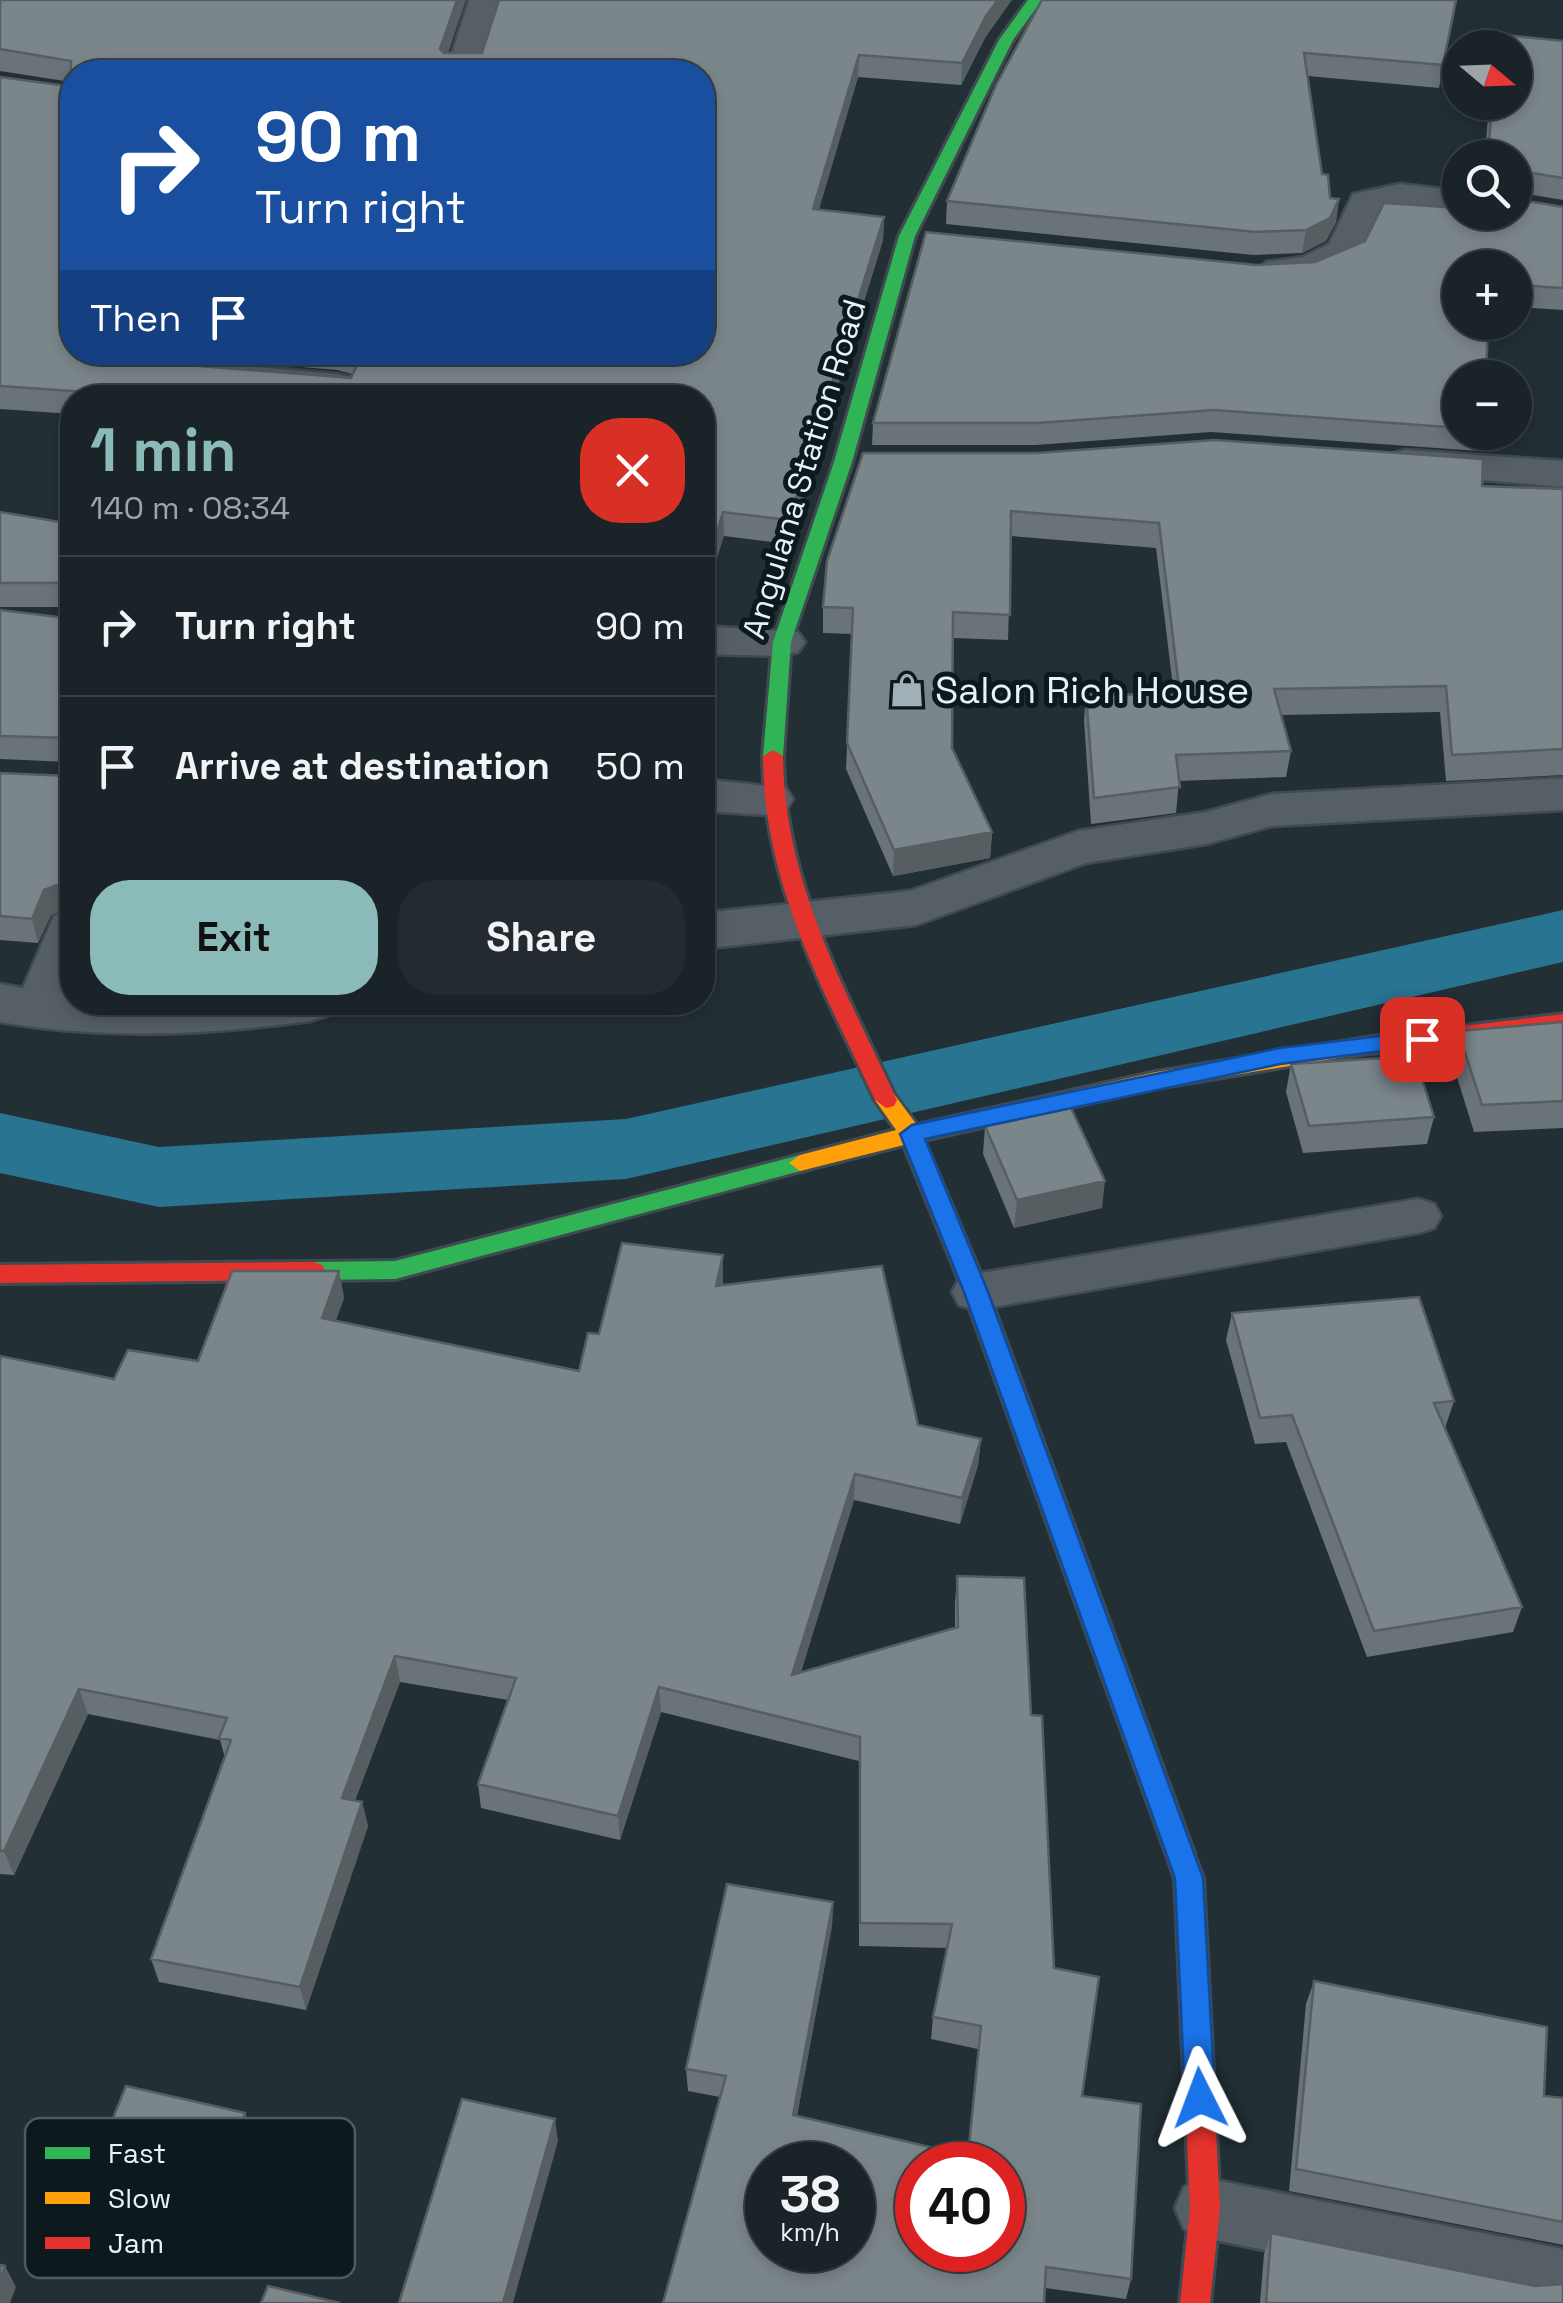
<!DOCTYPE html>
<html lang="en">
<head>
<meta charset="utf-8">
<style>
  :root { --surface:#1a2328; --page:#232b30; --text:#f1f3f6; --muted:#9fa4a8; --line:#384045; --accent:#8bbbb9 }
  body { margin:0; font-family:"Space Grotesk",sans-serif; background:var(--page); color:var(--text); height:100vh; display:flex; flex-direction:column; font-size:38px; white-space:nowrap }
  * { box-sizing:border-box; margin:0 }
  p { font-size:32px; color:var(--muted) }
  .icon { flex:none; width:55px; height:55px; fill:none; stroke:currentColor; stroke-width:2; stroke-linecap:round; stroke-linejoin:round }
  .map { position:relative; flex:1; overflow:hidden }
  .drawer { position:absolute; left:60px; top:385px; width:655px; height:630px; display:flex; flex-direction:column; background:var(--surface); border-radius:40px; box-shadow:0 5px 15px #0003,0 0 0 2px var(--line) }
  .drawer>* { flex:none }
  .top-card { position:absolute; left:60px; top:60px; width:655px; height:305px; border-radius:40px; box-shadow:0 5px 15px #0003,0 0 0 2px var(--line); background:#1a4fa0; color:#fff; overflow:hidden }
  .needle { width:65px; rotate:109deg }
  .fabs { position:absolute; left:1442px; top:30px; display:grid; gap:20px }
  .fabs a { display:grid; place-items:center; width:90px; height:90px; border-radius:50%; background:var(--surface); box-shadow:0 5px 15px #0003,0 0 0 2px var(--line); font-size:50px }
  .speed { position:absolute; left:745px; top:2142px; display:flex; gap:20px; font-size:50px; font-weight:700; text-align:center }
  .speed>* { display:grid; place-content:center; width:130px; height:130px; border-radius:50%; background:var(--surface); box-shadow:0 5px 15px #0003,0 0 0 2px var(--line); line-height:1 }
  .speed small { font-size:25px; font-weight:400 }
  .speed .limit { border:15px solid #d22; background:#fff; color:#111 }
  .pin { position:absolute; display:grid; place-items:center; width:85px; height:85px; color:#fff; margin:-42px; border-radius:20px; box-shadow:0 5px 15px #0006 }
  .me { position:absolute; width:110px; margin:-55px; rotate:357deg; stroke-linejoin:round; filter:drop-shadow(0 0 8px #0008) }
  .turn { display:flex; align-items:center; gap:35px; height:210px; padding:0 30px; font-size:45px }
  .turn .icon { width:130px; height:130px; stroke-width:2.5 }
  .turn b { display:block; font-size:70px; line-height:85px }
  .then { display:flex; align-items:center; height:95px; padding:0 30px; background:#0003; gap:20px; font-size:38px }
  .round { display:grid; place-items:center; flex:none; width:105px; height:105px; border-radius:40px; background:var(--page) }
  .overview { display:flex; align-items:center; justify-content:space-between; height:170px; padding:0 30px }
  h1 { font-size:60px; font-weight:700; line-height:75px; color:var(--accent) }
  .action { display:flex; gap:20px; margin-top:auto; padding:20px 30px }
  .action a { flex:1; height:115px; border-radius:40px; background:var(--accent); color:#111; font-size:40px; font-weight:700; line-height:115px; text-align:center }
  .action a+a { background:var(--page); color:var(--text) }
  ul { padding:0; list-style:none }
  li { display:flex; align-items:center; gap:30px; height:140px; padding:0 30px; border-top:2px solid var(--line) }
  li div { flex:1 }
  li b { display:block; font-size:38px }
  li em { font-style:normal }
  .map>svg:first-child { display:block }
  .lines { fill:none; stroke-linecap:round; stroke-linejoin:round }
  .canal { fill:#287491; fill-rule:evenodd }
  .lane-casing { stroke:#3f4b51; stroke-width:5 }
  .street-casing { stroke:#3f4b51; stroke-width:5 }
  .fast-casing { stroke:#3f4b51; stroke-width:6 }
  .slow-casing { stroke:#3f4b51; stroke-width:6 }
  .jam-casing { stroke:#3f4b51; stroke-width:6 }
  .lane { fill:#565f65; fill-rule:evenodd }
  .street { fill:#565f65; fill-rule:evenodd }
  .fast { fill:#30b455; fill-rule:evenodd }
  .slow { fill:#ff9f0a; fill-rule:evenodd }
  .jam { fill:#e5322d; fill-rule:evenodd }
  .wall { fill:#6a7378; fill-rule:evenodd }
  .shaded-wall { fill:#565e61 }
  .building { fill:#7b868b; stroke:#565e61; stroke-width:2.5; fill-rule:evenodd }
  .route { fill:#1a73e8; stroke:#114b97; stroke-width:2.5 }
  .labels { text-anchor:middle; dominant-baseline:central; stroke-width:10; stroke-linejoin:round; paint-order:stroke }
  .far-street-label { font-size:32px; fill:#e5f4fb; stroke:#0e191d }
  .poi-label { font-size:38px; fill:#e5f4fb; stroke:#0e191d; text-anchor:start }
  .key { fill:#0e191d; stroke:#4e5b60; stroke-width:2.5 }
  .key-label { font-size:28px; fill:#e5f4fb }
</style>
</head>
<body>
<div class="map">
<svg width="1563" height="2303" viewBox="0 0 1563 2303">
  <rect width="100%" height="100%" fill="#222f35"/>
  <g class="lines">
    <!-- canal -->
    <path class="canal" d="M1563,910V962L626,1179L159,1207L0,1173V1113L159,1147L626,1119Z"/>
    <!-- lane casing -->
    <g class="lane-casing">
      <path id="lane" d="M1418,1199L1434,1204L1441,1216L1434,1228L1418,1233L976,1310L959,1305L952,1292L959,1279L976,1274Z
        M1205,2178L1563,2249V2303H1525L1205,2238L1184,2229L1175,2208L1184,2187Z"/>
    </g>
    <!-- street casing -->
    <g class="street-casing">
      <path id="street" d="M469,0H503L482,72H446Z
        M1400,184L1460,191V212H1464L1460,213L1400,206L1383,210C1377,224 1372,242 1363,254C1345,280 1294,285 1266,278L1260,270L1266,262L1303,257L1329,244L1353,194Z
        M154,352H195L191,361L336,374L351,377L357,386L354,398L166,383L151,380L145,371Z
        M1406,450L1563,461V487L1391,472L1385,463L1391,454Z
        M702,626L798,632L805,642L798,652L782,656L702,654Z
        M1563,778V810L1272,826L1206,844L1086,863L916,925L702,949V913L910,891L1078,831L1206,812L1272,794Z
        M702,779L786,788L793,799L786,810L769,815L702,811Z
        M72,910V1002H336L329,1015L310,1021C206,1035 104,1040 0,1022V984L23,988L54,916Z"/>
    </g>
    <!-- fast casing -->
    <g class="fast-casing">
      <path id="fast" d="M1028,0H1042L1013,40L915,236L852,462L791,642L783,756L773,762L766,761L763,756L773,642L834,462L899,236L999,40Z
        M800,1155L811,1163L808,1169L395,1279L314,1280L306,1277L302,1271L306,1265L314,1262L395,1261Z"/>
    </g>
    <!-- slow casing -->
    <g class="slow-casing">
      <path id="slow" d="M1372,1037L1380,1039L1383,1045L1380,1051L1156,1088L924,1140L988,1292L1194,1853L1190,1862L1180,1866L1170,1862L1166,1853L964,1292L904,1145L800,1171L789,1163L800,1155L896,1130L875,1100L886,1092L894,1094L917,1125L1156,1072Z"/>
    </g>
    <!-- jam casing -->
    <g class="jam-casing">
      <path id="jam" d="M773,750L783,756C784,882 845,989 897,1100L894,1106L886,1108L875,1100C823,989 763,882 763,756Z
        M1563,1014V1030L1372,1053L1361,1045L1372,1037Z
        M314,1262L322,1265L326,1271L322,1277L314,1280L0,1283V1265Z
        M1180,1840L1190,1844L1203,1878L1220,2208L1210,2303H1180L1190,2208L1175,1878L1166,1853L1170,1844Z"/>
    </g>
    <!-- lane -->
    <use href="#lane" class="lane"/>
    <!-- street -->
    <use href="#street" class="street"/>
    <!-- fast -->
    <use href="#fast" class="fast"/>
    <!-- slow -->
    <use href="#slow" class="slow"/>
    <!-- jam -->
    <use href="#jam" class="jam"/>
  </g>
  <!-- wall -->
  <path class="wall" d="M0,0L448,53L985,38L961,85L858,77L819,209L884,217L883,240L789,544L724,536L702,398H72V414L0,409V77L67,86L71,82L0,71ZM702,72V352H196L197,358L337,370L352,374L351,378L161,363L148,361L152,352H72Z
    M1042,0H1457L1439,88L1308,76L1322,174L1330,198L1339,199L1336,222L1326,241L1302,253L1253,255L946,224L947,201Z
    M1496,34L1563,41V200L1515,192V194V158H1485L1489,102H1515V48H1493Z
    M1563,207V310L1515,307V268H1460V432H1483L1479,451L1211,432L1036,445H872L873,423L1256,265L1315,262L1460,212Z
    M863,453L1482,486L1563,489V775L1446,781L1440,712L1281,715L1291,751L1286,777L1179,781L1176,813L1091,824L1084,720L1086,694L1174,695L1156,548L1011,536L1008,640L953,638L952,748L992,832L990,858L893,876L846,769L852,634L823,633V607Z
    M72,504V934L70,922V907L51,915L38,943L0,940V773L69,776V762L0,759V610L66,618L70,614V607H0V512L60,522Z
    M1563,1022V1128L1474,1132L1451,1058L1458,1031Z
    M1291,1064L1434,1117L1427,1144L1303,1153L1286,1092Z
    M985,1126L1102,1208L1014,1228L983,1154Z
    M339,1271L344,1298L336,1320L579,1371L599,1334L723,1282V1285L918,1425L981,1439L978,1465L960,1524L854,1500L801,1672L955,1628V1602L957,1576L1031,1715L1054,1968L1082,2096L1131,2279L1126,2299L1045,2288L720,2097L688,2091L686,2069L833,1902L832,1926L797,2116L968,2156L978,2049L931,2039L933,2017L947,1948L859,1946V1761L661,1712L620,1840L481,1808L478,1784L508,1700L400,1682L355,1800L362,1802L368,1826L306,2010L159,1982L151,1959L225,1758L220,1740L88,1714L14,1875L0,1874V1356L114,1379L198,1361Z
    M1232,1313L1454,1401L1445,1428L1522,1607L1513,1632L1367,1657L1286,1442L1255,1444L1226,1340Z
    M1314,1981L1544,2096L1563,2098V2245L1289,2191L1306,2004Z
    M245,2113L253,2136L202,2275L80,2246L70,2225Z
    M1271,2233L1535,2286L1563,2303H1260L1264,2254Z"/>
  <!-- shaded-wall -->
  <path class="shaded-wall" d="M457,0H466L442,71L440,49Z
    M998,0H1012L985,38L961,85L962,63L986,16Z
    M859,55L858,77L812,232L813,209Z
    M1339,199L1336,222L1326,241L1302,253L1306,230Z
    M884,217L883,240L789,544V520Z
    M138,352H152L142,373Z
    M723,512L724,536L702,607V581Z
    M992,832L990,858L893,876L894,850Z
    M65,882L71,906L51,915L38,943L32,919L44,890Z
    M1105,1181L1102,1208L1014,1228L1017,1200Z
    M723,1255V1282L717,1312L716,1286Z
    M339,1271L344,1298L327,1344L322,1318Z
    M981,1439L978,1465L960,1524L962,1498Z
    M855,1474L854,1500L792,1700V1675Z
    M395,1656L400,1682L347,1822L342,1798Z
    M659,1687L661,1712L620,1840L618,1816Z
    M79,1689L88,1714L14,1875L4,1851Z
    M362,1802L368,1826L306,2010L300,1987Z
    M833,1902L832,1926L793,2137V2115Z
    M245,2113L253,2136L202,2275L193,2254Z
    M555,2119L558,2141L513,2303H503Z
    M5,2266L16,2287L10,2303H0V2280Z"/>
  <!-- building -->
  <path class="building" d="M0,0H457L440,49L444,53H482L499,0H998L986,16L962,63L859,55L813,209L884,217L789,520L723,512L702,581V398H145L146,396L0,386V77L67,86L71,83V61L0,49ZM72,72H702V352H352L358,363L351,378L161,363L146,360L140,352H72Z
    M1042,0H1456L1443,65L1304,53L1322,174L1328,175L1330,198L1339,199L1330,218L1306,230L1256,232L947,201L996,85Z
    M1496,34L1563,41V178L1520,171L1515,187V158H1488L1492,102H1515V48H1495Z
    M1515,199L1563,207V288L1515,285V268H1460V322H1488L1486,378H1460V428L1214,410L1038,423H873L926,232L1256,265L1315,262L1365,241L1384,203L1460,208V212H1515Z
    M1214,440L1483,459L1482,486L1563,489V749L1452,755L1446,686L1274,689L1291,751L1176,755L1180,787L1094,798L1086,694L1180,695L1159,523L1011,511L1010,615L953,612L952,748L992,832L894,850L847,743L853,608L823,607L827,561L863,453H1038Z
    M72,504V922H70V886L65,882L44,890L32,919L0,916V773L69,776V738L0,736V610L66,618L70,614L69,583H0V512L60,522Z
    M1563,1022V1101L1482,1105L1458,1031Z
    M1415,1056L1434,1117L1309,1126L1291,1064Z
    M1071,1108L1105,1181L1017,1200L985,1126Z
    M622,1243L723,1255L716,1286L882,1266L918,1425L981,1439L962,1498L855,1474L792,1675L958,1627L957,1576L1024,1578L1031,1715L1042,1716L1054,1968L1099,1977L1082,2096L1141,2104L1131,2279L1046,2267L1044,2303H663L726,2076L686,2069L727,1884L833,1902L793,2115L968,2156L981,2026L933,2017L952,1924L860,1923V1737L659,1687L618,1816L478,1784L516,1678L395,1656L342,1798L362,1802L300,1987L151,1959L231,1740L219,1738L227,1718L79,1689L4,1851H0V1356L114,1379L128,1350L198,1361L232,1271H339L322,1318L579,1371L588,1333L599,1334ZM768,2165H852V2250H768ZM918,2165H1002V2250H918Z
    M1419,1297L1454,1401L1434,1403L1522,1607L1374,1631L1292,1415L1260,1418L1232,1313Z
    M1314,1981L1547,2027L1544,2096L1563,2098V2222L1296,2169Z
    M126,2086L245,2113L193,2254L70,2225Z
    M462,2099L555,2119L503,2303H399Z
    M1271,2233L1535,2286L1563,2284V2303H1266Z
    M0,2265L5,2266L0,2280Z
    M268,2286L340,2303H261Z"/>
  <!-- route -->
  <path class="route" d="M1422,1031L1432,1039L1429,1045L1280,1064L925,1139L988,1292L1203,1878L1215,2098L1210,2108L1200,2112L1190,2108L1185,2098L1175,1878L964,1292L900,1134L912,1125L1280,1048Z"/>
  <!-- icons -->
  <defs>
    <g id="shop-bare" transform="scale(2.7)"><path d="M-5-2.5h2.3a2.7 3.5 0 0 1 5.4 0H5L5.5 6h-11ZM-1.5-2.5h3a1.5 2.3 0 0 0-3 0Z" fill="#a1afb6" stroke="#0e191d" stroke-width="2.5" paint-order="stroke"/></g>
  </defs>
  <g fill-rule="evenodd">
    <use href="#shop-bare" x="907" y="690"/>
  </g>
  <g class="labels">
    <!-- far-street labels -->
    <g class="far-street-label">
      <text transform="translate(804 469) rotate(-73)">Angulana Station Road</text>
    </g>
    <!-- poi labels -->
    <g class="poi-label">
      <text x="935" y="690">Salon Rich House</text>
    </g>
  </g>
  <!-- legend -->
  <rect x="25" y="2118" width="330" height="160" rx="15" class="key"/>
  <rect x="45" y="2147" width="45" height="12" fill="#30b455"/>
  <rect x="45" y="2192" width="45" height="12" fill="#ff9f0a"/>
  <rect x="45" y="2237" width="45" height="12" fill="#e5322d"/>
  <g class="key-label">
    <text x="108" y="2163">Fast</text>
    <text x="108" y="2208">Slow</text>
    <text x="108" y="2253">Jam</text>
  </g>
</svg>
<div class="fabs">
<a><svg class="needle" viewBox="-14 -14 28 28"><path d="M0-13l5 13h-10z" fill="#e53935"/><path d="M0 13l5-13h-10z" fill="#9fa4a8"/></svg></a>
<a><svg class="icon" aria-label="search" viewBox="0 0 24 24"><circle cx="10" cy="10" r="6"/><path d="M15 15l6 6"/></svg></a>
<a>+</a>
<a>−</a>
</div>
<div class="speed"><div>38<small>km/h</small></div><div class="limit">40</div></div>
<div class="pin" style="left:1422px;top:1039px;background:#d93025"><svg class="icon" aria-label="arrive" viewBox="0 0 24 24"><path d="M6 21V4h12l-3 4 3 4H6"/></svg></div>
<svg class="me" style="left:1200px;top:2098px" viewBox="-20 -20 40 40"><path d="M0-17L14 15 0 8-14 15z" fill="#1a73e8" stroke="#fff" stroke-width="4"/></svg>
<div class="top-card">
<div class="turn"><svg class="icon" aria-label="right" viewBox="0 0 24 24"><path d="M7 20v-9h11M14 6l5 5-5 5"/></svg><div><b>90 m</b>Turn right</div></div>
<div class="then">Then<svg class="icon" aria-label="arrive" viewBox="0 0 24 24"><path d="M6 21V4h12l-3 4 3 4H6"/></svg></div>
</div>
<section class="drawer">
<div class="overview"><div><h1>1 min</h1><p>140 m · 08:34</p></div><a class="round" style="background:#d93025;color:#fff"><svg class="icon" aria-label="close" viewBox="0 0 24 24"><path d="M6 6l12 12M18 6L6 18"/></svg></a></div>
<ul>
<li><svg class="icon" aria-label="right" viewBox="0 0 24 24"><path d="M7 20v-9h11M14 6l5 5-5 5"/></svg><div><b>Turn right</b></div><em>90 m</em></li>
<li><svg class="icon" aria-label="arrive" viewBox="0 0 24 24"><path d="M6 21V4h12l-3 4 3 4H6"/></svg><div><b>Arrive at destination</b></div><em>50 m</em></li>
</ul>
<div class="action"><a>Exit</a><a>Share</a></div>
</section>
</div>
</body>
</html>
